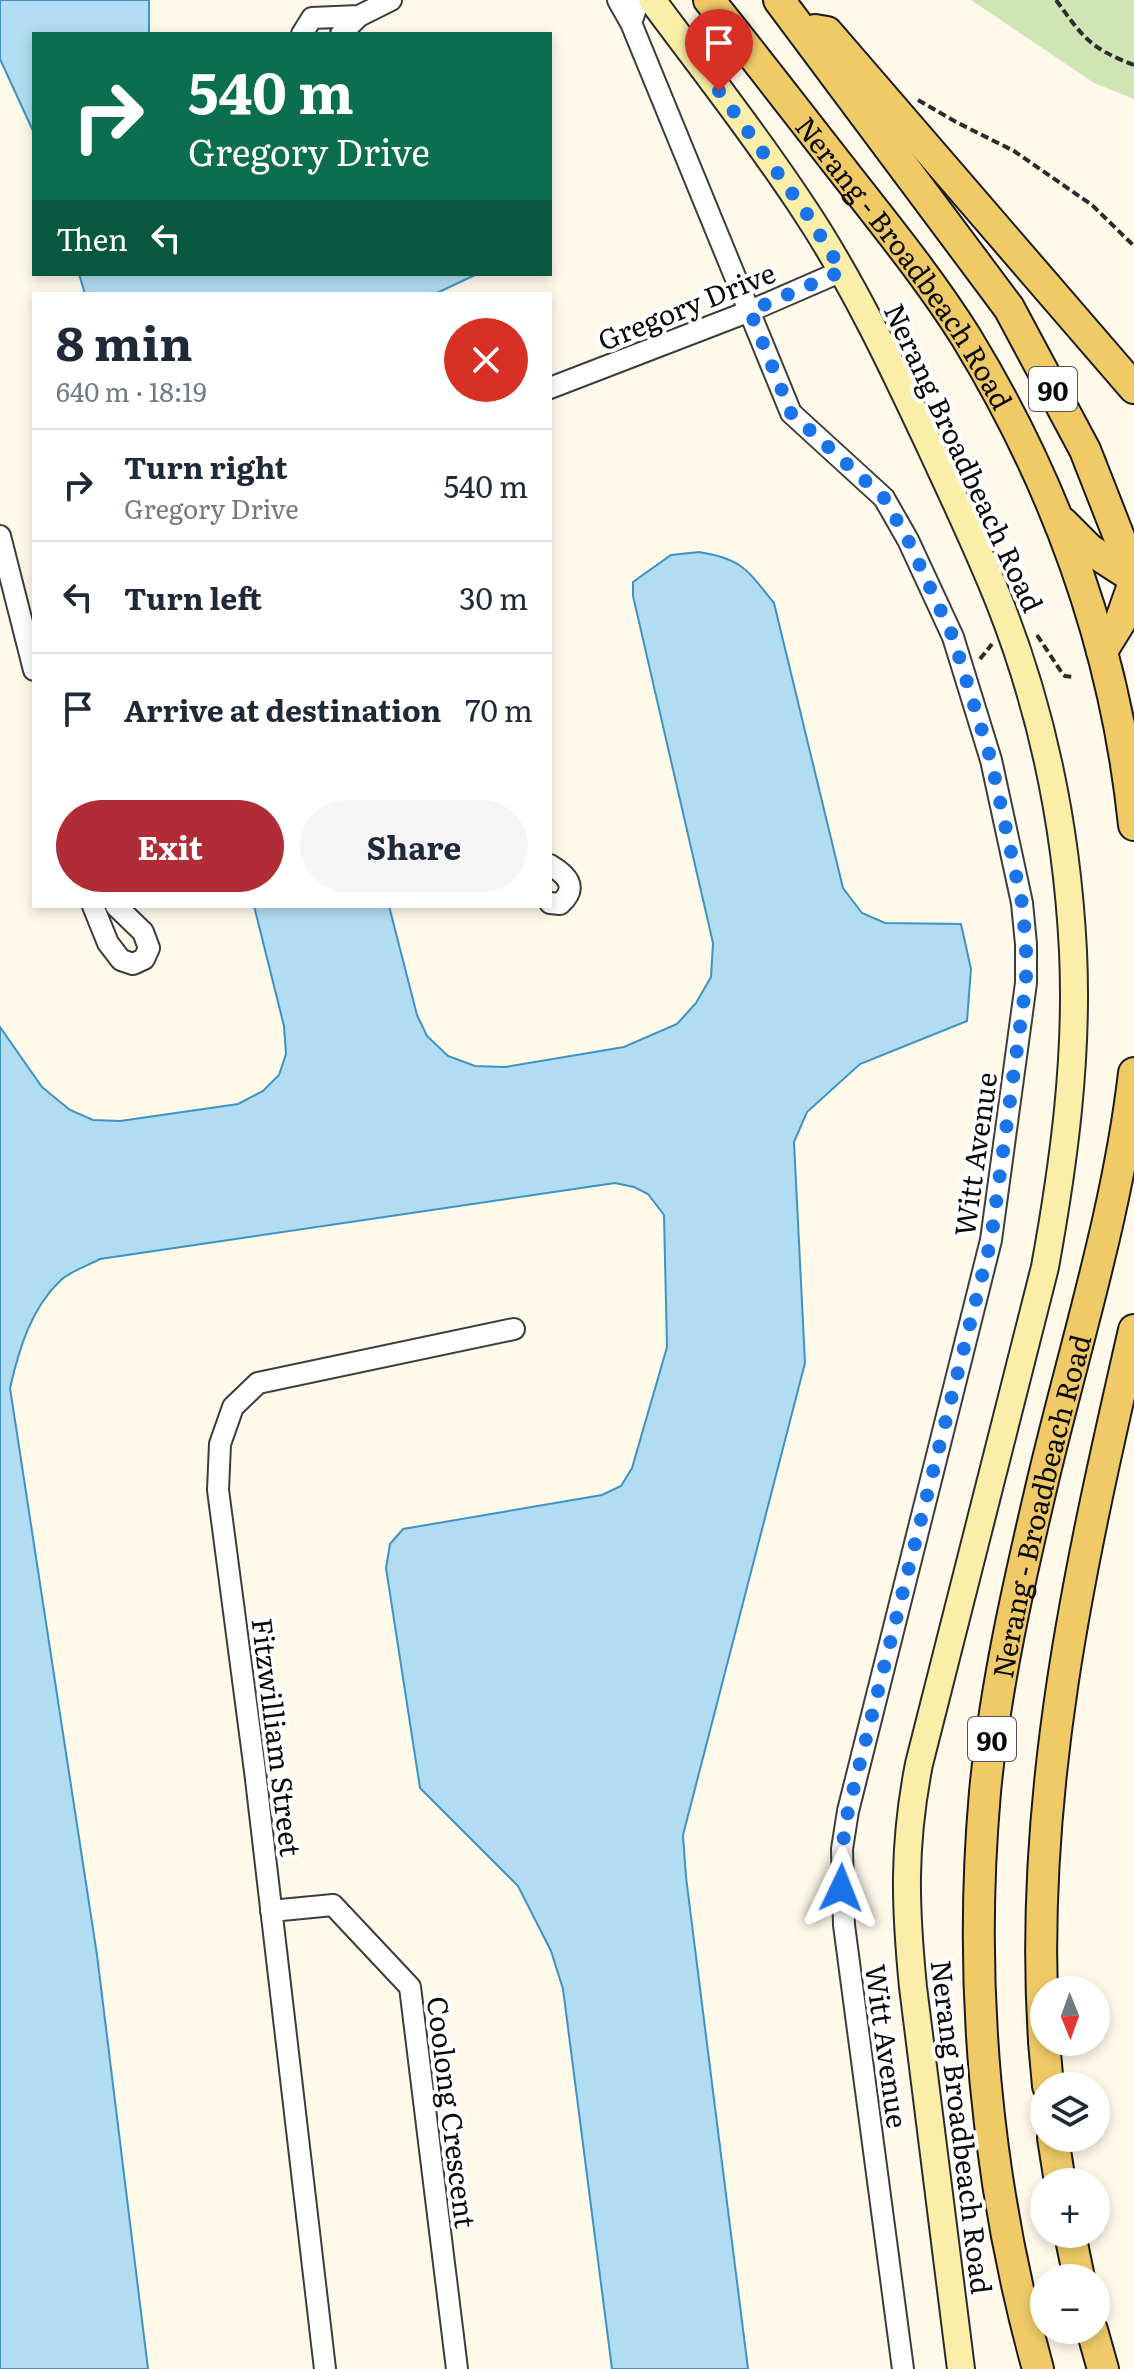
<!DOCTYPE html>
<html lang="en">
<head>
<meta charset="utf-8">
<style>
  :root { --surface:#fff; --page:#f6f6f7; --text:#1f2937; --muted:#747a83; --line:#e0e1e3; --accent:#b02d37 }
  body { margin:0; font-family:Literata,serif; background:var(--page); color:var(--text); height:100vh; display:flex; flex-direction:column; font-size:30px; white-space:nowrap }
  * { box-sizing:border-box; margin:0 }
  p { font-size:26px; color:var(--muted) }
  .icon { flex:none; width:44px; height:44px; fill:none; stroke:currentColor; stroke-width:2; stroke-linecap:round; stroke-linejoin:round }
  .map { position:relative; flex:1; overflow:hidden }
  .details { position:absolute; left:32px; top:292px; width:520px; height:616px; display:flex; flex-direction:column; background:var(--surface); border-radius:0px; box-shadow:0 4px 12px #0003 }
  .details>* { flex:none }
  .hud { position:absolute; left:32px; top:32px; width:520px; height:244px; border-radius:0px; box-shadow:0 4px 12px #0003; background:#0b6e4f; color:#fff; overflow:hidden }
  .needle { width:52px; rotate:179deg }
  .controls { position:absolute; left:1030px; top:1976px; display:grid; gap:16px }
  .controls a { display:grid; place-items:center; width:80px; height:80px; border-radius:50%; background:var(--surface); box-shadow:0 4px 12px #0003; font-size:40px }
  .pin { position:absolute; display:grid; place-items:center; width:68px; height:68px; color:#fff; margin:-82px -34px; border-radius:50% 50% 50% 0; rotate:-45deg; box-shadow:0 0 8px #0007 }
  .pin .icon { rotate:45deg }
  .me { position:absolute; width:88px; margin:-44px; rotate:2deg; stroke-linejoin:round; filter:drop-shadow(0 0 6px #0008) }
  .turn { display:flex; align-items:center; gap:28px; height:168px; padding:0 24px; font-size:36px }
  .turn .icon { width:104px; height:104px; stroke-width:2.5 }
  .turn b { display:block; font-size:56px; line-height:68px }
  .then { display:flex; align-items:center; height:76px; padding:0 24px; background:#0003; gap:16px; font-size:30px }
  .round { display:grid; place-items:center; flex:none; width:84px; height:84px; border-radius:42px; background:var(--page) }
  .overview { display:flex; align-items:center; justify-content:space-between; height:136px; padding:0 24px }
  h1 { font-size:48px; font-weight:700; line-height:60px }
  .action { display:flex; gap:16px; margin-top:auto; padding:16px 24px }
  .action a { flex:1; height:92px; border-radius:48px; background:var(--accent); color:#fff; font-size:32px; font-weight:700; line-height:92px; text-align:center }
  .action a+a { background:var(--page); color:var(--text) }
  ul { padding:0; list-style:none }
  li { display:flex; align-items:center; gap:24px; height:112px; padding:0 24px; border-top:2px solid var(--line) }
  li div { flex:1 }
  li b { display:block; font-size:30px }
  li em { font-style:normal }
  .map>svg:first-child { display:block }
  .green { fill:#d0e5b6 }
  .water { fill:#b1dcf1; stroke:#3d93c3; stroke-width:2 }
  .lines { fill:none; stroke-linecap:round; stroke-linejoin:round }
  .street-casing { stroke:#3d3d3d; stroke-width:24 }
  .secondary-casing { stroke:#2c2c2c; stroke-width:30 }
  .primary-casing { stroke:#1b1b1b; stroke-width:34 }
  .path { stroke:#2c2c2c; stroke-width:4; stroke-dasharray:8 4; stroke-linecap:butt }
  .street { stroke:#fff; stroke-width:20 }
  .secondary { stroke:#faeea8; stroke-width:26 }
  .primary { stroke:#efca67; stroke-width:30 }
  .route { stroke:#1a73e8; stroke-width:14; stroke-dasharray:0 25.2 }
  .labels { text-anchor:middle; dominant-baseline:central; stroke-width:8; stroke-linejoin:round; paint-order:stroke }
  .shield { fill:#fff; stroke:#545454; stroke-width:2 }
  .shield-label { font-size:26px; font-weight:bold; fill:#0a0a0a }
  .street-label { font-size:28px; fill:#0a0a0a; stroke:#fff }
</style>
</head>
<body>
<div class="map">
<svg width="1134" height="2369" viewBox="0 0 1134 2369">
  <rect width="100%" height="100%" fill="#fef9e9"/>
  <!-- green -->
  <path class="green" d="M971,0H1134V99L1094,83Z"/>
  <!-- water -->
  <path class="water" d="M0,0H149V34H34V133L0,59Z
    M79,274H477L435,294H85Z
    M699,552C743,559 747,570 774,603L843,888L862,913L885,923L961,924L971,969L967,1021L860,1064L807,1112L794,1142L805,1363L683,1835L686,1877L748,2369H612L563,1989L551,1951L518,1886L420,1788L386,1568L390,1544L403,1529L602,1495L621,1486L632,1468L667,1347L664,1215L648,1194L634,1187L615,1183L100,1259C87,1266 71,1271 61,1280C31,1308 19,1349 10,1388L97,1955L148,2369H0V1027L42,1087L70,1110L93,1120L120,1121L238,1104L263,1091L279,1075L286,1054L284,1026L254,906H389L417,1015L427,1036L448,1056L475,1066L505,1067L624,1047L677,1024L696,1003L711,977L713,943L633,596V582L671,555Z"/>
  <g class="lines">
    <!-- street casing -->
    <g class="street-casing">
      <path id="street" d="M618,0L631,23L791,413L884,498L908,540L953,637L991,760L1022,903L1026,944V983L991,1240L848,1811L842,1849L844,1925L903,2369
        M631,23L639,0
        M302,34L312,18L359,16
        M341,34L359,16L391,0
        M550,388L750,311L842,271
        M0,536L34,670
        M550,865C567,875 579,887 560,904L550,903
        M93,906L108,943L121,960L133,964L144,959L149,948L143,932L116,906
        M271,1911L333,1905L410,1987L457,2369
        M325,2369L255,1771L218,1490L220,1444L233,1407L258,1383L514,1329"/>
    </g>
    <!-- secondary casing -->
    <g class="secondary-casing">
      <path id="secondary" d="M652,0C704,70 758,139 806,212C854,285 892,365 929,444C953,496 978,548 999,601C1043,712 1067,832 1073,951C1078,1058 1064,1162 1045,1267L919,1764C903,1846 905,1905 913,1987L961,2369"/>
    </g>
    <!-- primary casing -->
    <g class="primary-casing">
      <g id="primary">
        <path id="s1" d="M709,0C757,60 804,121 851,181C891,232 932,283 966,337C1057,486 1116,651 1134,825"/>
        <path d="M779,0L1009,308L1085,450L1134,575"/>
        <path d="M815,30L827,32L1134,388"/>
        <path d="M1063,523L1089,549L1134,578"/>
        <path d="M1102,651L1120,622L1134,582"/>
        <path d="M1044,2040C1028,1796 1080,1566 1134,1330"/>
        <path d="M1044,2042L1048,2086"/>
        <path d="M1053,2138L1060,2182"/>
        <path d="M1070,2234L1079,2278"/>
        <path d="M1092,2330L1103,2369"/>
        <path id="s2" d="M1038,2369C986,2182 968,1985 985,1792C995,1687 1019,1582 1043,1480C1075,1345 1118,1211 1134,1073"/>
      </g>
    </g>
    <!-- path -->
    <path class="path" d="M1056,0C1083,37 1089,48 1134,65
      M918,100L956,122L1014,151L1092,205L1134,246
      M1037,635L1062,673L1065,676L1074,677
      M980,659L992,644"/>
    <!-- street -->
    <use href="#street" class="street"/>
    <!-- secondary -->
    <use href="#secondary" class="secondary"/>
    <!-- primary -->
    <use href="#primary" class="primary"/>
  </g>
  <g class="lines">
    <!-- route -->
    <path class="route" d="M719,91L807,214L842,271L750,311L791,413L884,498L908,540L953,637L991,760L1022,903L1026,944V983L991,1240L848,1811L842,1849L841,1888"/>
  </g>
  <g class="labels">
    <!-- shield labels -->
    <g class="shield">
      <rect x="1029" y="367" width="48" height="44" rx="6"/>
      <rect x="968" y="1717" width="48" height="44" rx="6"/>
    </g>
    <g class="shield-label">
      <text x="1053" y="389">90</text>
      <text x="992" y="1739">90</text>
    </g>
    <!-- street labels -->
    <g class="street-label">
      <text stroke="none"><textPath href="#s1" startOffset="328">Nerang - Broadbeach Road</textPath></text>
      <text transform="translate(686 305) rotate(-22)">Gregory Drive</text>
      <text transform="translate(965 457) rotate(65)">Nerang Broadbeach Road</text>
      <text transform="translate(974 1154) rotate(-82)">Witt Avenue</text>
      <text stroke="none"><textPath href="#s2" startOffset="874">Nerang - Broadbeach Road</textPath></text>
      <text transform="translate(278 1737) rotate(83)">Fitzwilliam Street</text>
      <text transform="translate(888 2046) rotate(82)">Witt Avenue</text>
      <text transform="translate(453 2112) rotate(83)">Coolong Crescent</text>
      <text transform="translate(963 2127) rotate(83)">Nerang Broadbeach Road</text>
    </g>
  </g>
</svg>
<div class="controls">
<a><svg class="needle" viewBox="-14 -14 28 28"><path d="M0-13l5 13h-10z" fill="#e53935"/><path d="M0 13l5-13h-10z" fill="#747a83"/></svg></a>
<a><svg class="icon" aria-label="layers" viewBox="0 0 24 24"><path d="M12 4l9 5-9 5-9-5zM3 14l9 5 9-5"/></svg></a>
<a>+</a>
<a>−</a>
</div>
<div class="pin" style="left:719px;top:91px;background:#d93025"><svg class="icon" aria-label="arrive" viewBox="0 0 24 24"><path d="M6 21V4h12l-3 4 3 4H6"/></svg></div>
<svg class="me" style="left:841px;top:1888px" viewBox="-20 -20 40 40"><path d="M0-17L14 15 0 8-14 15z" fill="#1a73e8" stroke="#fff" stroke-width="4"/></svg>
<div class="hud">
<div class="turn"><svg class="icon" aria-label="right" viewBox="0 0 24 24"><path d="M7 20v-9h11M14 6l5 5-5 5"/></svg><div><b>540 m</b>Gregory Drive</div></div>
<div class="then">Then<svg class="icon" aria-label="left" viewBox="0 0 24 24"><path d="M17 20v-9H6M10 6l-5 5 5 5"/></svg></div>
</div>
<section class="details">
<div class="overview"><div><h1>8 min</h1><p>640 m · 18:19</p></div><a class="round" style="background:#d93025;color:#fff"><svg class="icon" aria-label="close" viewBox="0 0 24 24"><path d="M6 6l12 12M18 6L6 18"/></svg></a></div>
<ul>
<li><svg class="icon" aria-label="right" viewBox="0 0 24 24"><path d="M7 20v-9h11M14 6l5 5-5 5"/></svg><div><b>Turn right</b><p>Gregory Drive</p></div><em>540 m</em></li>
<li><svg class="icon" aria-label="left" viewBox="0 0 24 24"><path d="M17 20v-9H6M10 6l-5 5 5 5"/></svg><div><b>Turn left</b></div><em>30 m</em></li>
<li><svg class="icon" aria-label="arrive" viewBox="0 0 24 24"><path d="M6 21V4h12l-3 4 3 4H6"/></svg><div><b>Arrive at destination</b></div><em>70 m</em></li>
</ul>
<div class="action"><a>Exit</a><a>Share</a></div>
</section>
</div>
</body>
</html>
